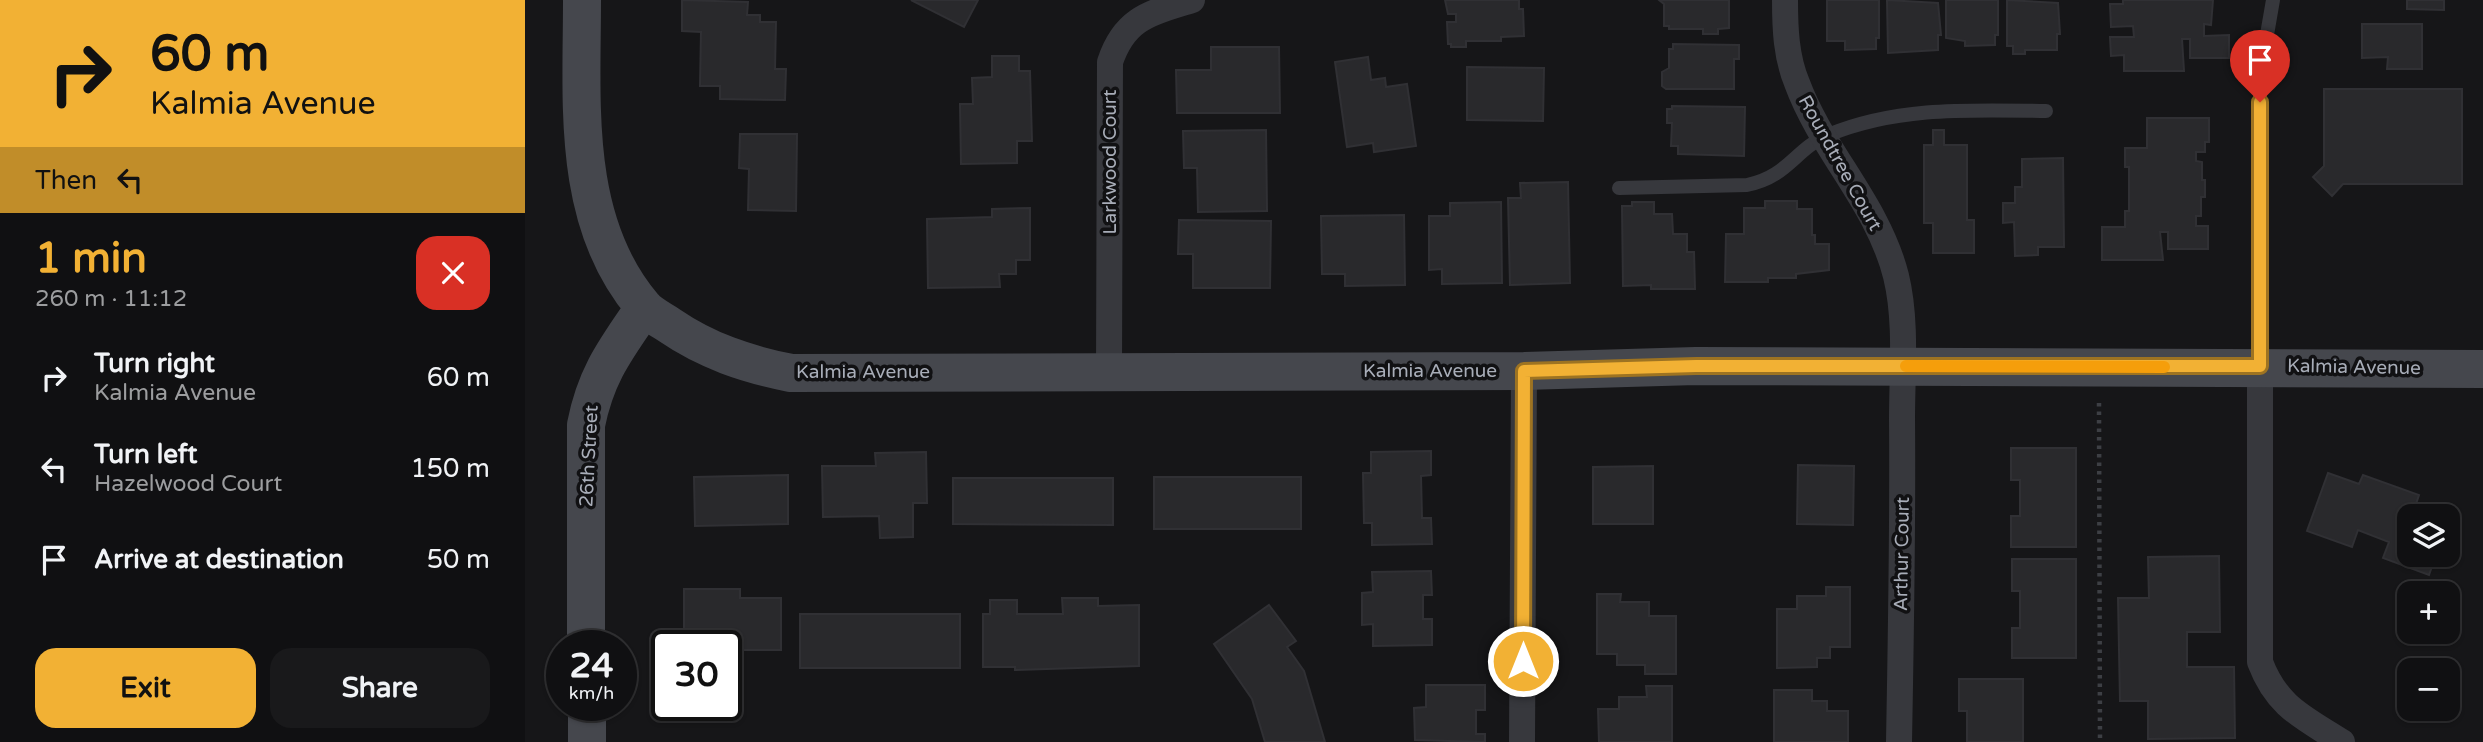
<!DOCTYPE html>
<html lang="en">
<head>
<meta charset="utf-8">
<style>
  :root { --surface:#101012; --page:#19191b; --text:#f1f3f6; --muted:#9c9d9f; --line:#303032; --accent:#f2b134 }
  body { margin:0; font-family:"Varela Round",sans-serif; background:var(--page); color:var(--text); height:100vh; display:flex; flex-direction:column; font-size:26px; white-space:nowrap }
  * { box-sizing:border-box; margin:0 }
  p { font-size:23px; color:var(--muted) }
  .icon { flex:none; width:38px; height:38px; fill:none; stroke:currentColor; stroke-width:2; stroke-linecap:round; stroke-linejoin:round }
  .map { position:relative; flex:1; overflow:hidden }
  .sheet { display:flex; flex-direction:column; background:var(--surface); width:525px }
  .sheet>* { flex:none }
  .guide { background:#f2b134; color:#111; overflow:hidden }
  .buttons { position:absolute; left:1872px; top:504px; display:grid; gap:14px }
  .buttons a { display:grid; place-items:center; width:63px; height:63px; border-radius:14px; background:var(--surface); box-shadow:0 2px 5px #0004,0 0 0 2px var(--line); font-size:35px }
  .speed { position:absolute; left:21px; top:630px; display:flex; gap:14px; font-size:35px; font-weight:700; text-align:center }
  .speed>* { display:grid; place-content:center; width:91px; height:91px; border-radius:50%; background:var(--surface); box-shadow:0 2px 5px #0004,0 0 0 2px var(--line); line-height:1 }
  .speed small { font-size:18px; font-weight:400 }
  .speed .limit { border:4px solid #111; border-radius:10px; background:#fff; color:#111 }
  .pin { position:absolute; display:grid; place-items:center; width:60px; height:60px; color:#fff; margin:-72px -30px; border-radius:50% 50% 50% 0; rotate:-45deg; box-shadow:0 0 7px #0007 }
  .pin .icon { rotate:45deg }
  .me { position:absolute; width:77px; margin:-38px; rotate:0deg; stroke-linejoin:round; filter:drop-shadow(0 0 5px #0008) }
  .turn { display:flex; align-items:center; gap:24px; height:147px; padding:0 35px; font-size:32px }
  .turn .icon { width:91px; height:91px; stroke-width:2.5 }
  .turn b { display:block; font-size:49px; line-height:60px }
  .then { display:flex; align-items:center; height:66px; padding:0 35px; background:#0003; gap:14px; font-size:26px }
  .round { display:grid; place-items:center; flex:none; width:74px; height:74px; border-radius:21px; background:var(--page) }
  .head { display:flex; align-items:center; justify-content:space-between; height:119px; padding:0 35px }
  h1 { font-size:42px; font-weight:700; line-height:52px; color:var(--accent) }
  .button { display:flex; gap:14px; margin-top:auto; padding:14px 35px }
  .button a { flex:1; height:80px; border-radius:21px; background:var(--accent); color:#111; font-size:28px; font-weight:700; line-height:80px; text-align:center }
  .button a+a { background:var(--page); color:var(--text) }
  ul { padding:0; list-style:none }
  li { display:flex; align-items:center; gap:21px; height:91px; padding:0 35px }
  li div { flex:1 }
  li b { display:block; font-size:26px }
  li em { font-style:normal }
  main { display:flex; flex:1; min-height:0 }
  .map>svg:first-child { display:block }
  .building { fill:#29292c; stroke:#303034; stroke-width:2 }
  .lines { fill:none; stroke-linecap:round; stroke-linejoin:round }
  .path { stroke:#3d3f44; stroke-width:4.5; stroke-dasharray:3.5 5; stroke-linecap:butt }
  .lane { stroke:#37383d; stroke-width:14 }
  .street { stroke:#37383d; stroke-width:26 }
  .secondary { stroke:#45474d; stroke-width:38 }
  .route-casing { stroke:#9d7322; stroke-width:18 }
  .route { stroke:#f2b134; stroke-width:12 }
  .slow { stroke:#f59e0b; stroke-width:12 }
  .labels { text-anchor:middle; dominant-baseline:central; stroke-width:7; stroke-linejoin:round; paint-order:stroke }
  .street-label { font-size:19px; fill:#a8adb8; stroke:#111113 }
</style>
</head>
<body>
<main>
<section class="sheet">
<div class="guide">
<div class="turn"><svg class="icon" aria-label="right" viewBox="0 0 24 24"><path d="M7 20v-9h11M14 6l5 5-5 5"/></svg><div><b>60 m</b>Kalmia Avenue</div></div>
<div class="then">Then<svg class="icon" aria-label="left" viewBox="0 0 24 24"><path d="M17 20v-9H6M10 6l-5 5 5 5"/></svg></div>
</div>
<div class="head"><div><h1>1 min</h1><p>260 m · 11:12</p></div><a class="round" style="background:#d93025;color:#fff"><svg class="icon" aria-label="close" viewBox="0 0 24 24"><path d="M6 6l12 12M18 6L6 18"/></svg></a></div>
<ul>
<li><svg class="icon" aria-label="right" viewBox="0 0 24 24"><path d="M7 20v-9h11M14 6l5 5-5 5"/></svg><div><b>Turn right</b><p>Kalmia Avenue</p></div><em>60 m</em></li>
<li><svg class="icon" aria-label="left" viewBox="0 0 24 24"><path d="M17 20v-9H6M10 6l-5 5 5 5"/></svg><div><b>Turn left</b><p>Hazelwood Court</p></div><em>150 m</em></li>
<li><svg class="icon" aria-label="arrive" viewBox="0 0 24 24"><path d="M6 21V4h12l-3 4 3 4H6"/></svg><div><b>Arrive at destination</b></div><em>50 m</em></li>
</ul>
<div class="button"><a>Exit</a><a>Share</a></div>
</section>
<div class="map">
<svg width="1958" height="742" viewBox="0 0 1958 742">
  <rect width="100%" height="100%" fill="#161618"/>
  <!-- building -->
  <path class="building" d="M157,0L223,2L222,15H235V22H251L250,69H261L260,100L195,99V86H175L176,32L157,31Z
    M386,0H453L439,27Z
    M920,0H994V9H998L999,36L976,37V41H941V47H926V44H923L922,22H931V14H923Z
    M1134,0H1204V28L1193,29V34H1178V29H1144V26H1139V4Z
    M1302,0H1354V38H1351V49L1320,50V41H1302Z
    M1362,0L1413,3L1416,35H1413V50L1363,53Z
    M1421,0H1473V35H1470V45L1440,46V41L1421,38Z
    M1482,0L1533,3L1535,34H1532V50H1500V54H1488V46H1482Z
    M1598,0H1688L1686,25L1679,24V36L1704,35V58H1665V39H1657L1659,71H1599V55L1586,56L1585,37H1609L1608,26L1586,27L1585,4H1598Z
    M1882,0H1919V10L1882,9Z
    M1837,24H1897V69H1862L1863,57L1837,58Z
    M1148,44L1214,45V59H1209V89H1141L1137,86V72L1144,68V49H1148Z
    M686,47H754L755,113H652L651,70H686Z
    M467,56H494V71H505L507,141H492V163L436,164L435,104H448L447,78L467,77Z
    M843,57L846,80L860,78L861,87L882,84L891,146L849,152L848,143L822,147L810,62Z
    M942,67L1019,68L1018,121L942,120Z
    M1799,89H1937V184H1818L1807,196L1788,177L1799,166Z
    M1147,106L1220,107L1219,156L1153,154V146H1146L1147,123H1142V109H1147Z
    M1622,118H1684V142H1680V152H1671V161L1677,162V180H1680V197H1676V216H1671V226H1683V249H1643V232H1635L1638,260H1577V227H1600V211H1604V167H1600V148H1622Z
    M741,130L742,211L673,212L672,168H659L658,131Z
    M1408,130H1419V145H1442V220H1449V253H1408V223H1399V145H1408Z
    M215,134H272L271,211L223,210L224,169L214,168Z
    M1538,158L1539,247H1513V255L1490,256L1489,222L1478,223V203H1490V187H1497V159Z
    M1043,182L1045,283L985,285L983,198H996L995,183Z
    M1240,201H1272V209H1287V235H1290V244H1304V270L1271,274V278H1243V282H1200L1201,234H1219V208H1240Z
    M976,202L977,283L917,284V269L904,270V216H925V203Z
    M1107,202H1129V214H1147L1148,234H1162V252H1169L1170,289H1126V285L1098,286L1097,206H1107Z
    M505,208V260H491V274H474L475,287L403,288L402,219L467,217V209Z
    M879,215L880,285L820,286V274H797L796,216Z
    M654,220L746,221L745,288H668V254H653Z
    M1486,448H1551V547H1486V516H1495V480H1486Z
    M906,451V475L896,476L897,518H906L907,544L847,545V523H839L838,473H846V452Z
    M401,452L402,503H388V537L355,538L354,516L298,517L297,466H351L350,453Z
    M1273,465L1329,466L1328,525L1272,524Z
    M1128,466V524H1068V467Z
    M1803,473L1834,484L1838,475L1894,495L1891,504L1925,516L1923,521V516H1885V555H1911L1904,575L1858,558L1864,542L1833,530L1827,547L1782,531Z
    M263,475V524L170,526L169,477Z
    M629,477H776V529H629Z
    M428,478H588V525L428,524Z
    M1694,556L1695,632H1662V667H1709L1710,738L1623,739V701H1595L1593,598H1624L1623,557Z
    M1487,559H1551V658H1487V628H1495V591H1487Z
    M906,571L907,595H898V619H907V645L848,646V624L837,625V593L848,592L847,572Z
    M1301,587H1325V647H1305V658H1292V667L1252,668V609H1272V596H1301Z
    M159,589H215V598H256V650H215V656H204V684H201V646H159Z
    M1072,594H1096L1095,602H1124V616H1151V674H1120V665H1092V654H1072Z
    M537,598H573V606L614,605V666L490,670V667H458V614H465V600H492V614H538Z
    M744,605L771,641L762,647L779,671L800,742H740L727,699L689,644Z
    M275,614H435V668H275Z
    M1434,679H1498V742H1442V711H1434Z
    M901,685H960V710H951V734H960V742L890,740L889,708L901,707Z
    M1121,686H1147V742H1074L1073,709H1094V697H1122Z
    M1249,690H1287V701H1302V711H1323V742H1249Z"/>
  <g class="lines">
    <!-- path -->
    <path class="path" d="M1574,403L1575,742"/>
    <!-- lane -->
    <path class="lane" d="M1094,188L1222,185C1263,177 1270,149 1303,135C1373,106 1447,110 1521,111
      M1735,366V75L1748,0"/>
    <!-- street -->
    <path class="street" d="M1260,0C1260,28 1261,57 1272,83C1297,151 1353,204 1371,276C1382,321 1377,373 1377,419C1378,527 1376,634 1374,742
      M1735,366V662C1752,707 1778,717 1817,742
      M584,372L585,62C600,17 626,13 667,0
      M997,742L999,371"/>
    <!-- secondary -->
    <path class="secondary" d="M57,0C57,104 46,221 118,306C124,314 135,319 144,325C182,351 221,364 266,373L999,371L1171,366L1958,369
      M61,646V425C71,374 91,349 119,308
      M62,705V742"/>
  </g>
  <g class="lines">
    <!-- route casing -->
    <g class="route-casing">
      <path id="route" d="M998,661L999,371L1171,366H1735V102"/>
    </g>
    <!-- route -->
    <use href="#route" class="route"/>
    <!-- slow -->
    <path class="slow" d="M1381,366L1639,367"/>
  </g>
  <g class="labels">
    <!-- street labels -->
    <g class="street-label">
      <text transform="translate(585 162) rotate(-90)">Larkwood Court</text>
      <text transform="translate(1315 163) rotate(61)">Roundtree Court</text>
      <text transform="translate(1829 367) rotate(1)">Kalmia Avenue</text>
      <text x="905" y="371">Kalmia Avenue</text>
      <text x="338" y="372">Kalmia Avenue</text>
      <text transform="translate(64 456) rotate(-87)">26th Street</text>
      <text transform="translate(1377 554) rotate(-89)">Arthur Court</text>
    </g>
  </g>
</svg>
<div class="buttons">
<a><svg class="icon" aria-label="layers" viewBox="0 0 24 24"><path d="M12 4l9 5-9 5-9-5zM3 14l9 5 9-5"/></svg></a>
<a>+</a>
<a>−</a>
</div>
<div class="speed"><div>24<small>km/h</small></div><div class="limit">30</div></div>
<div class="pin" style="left:1735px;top:102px;background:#d93025"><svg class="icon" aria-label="arrive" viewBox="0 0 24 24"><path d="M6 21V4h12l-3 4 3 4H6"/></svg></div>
<svg class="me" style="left:998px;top:661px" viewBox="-20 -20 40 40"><circle r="17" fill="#f2b134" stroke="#fff" stroke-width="3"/><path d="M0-11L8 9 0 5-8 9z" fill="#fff"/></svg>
</div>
</main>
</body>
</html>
